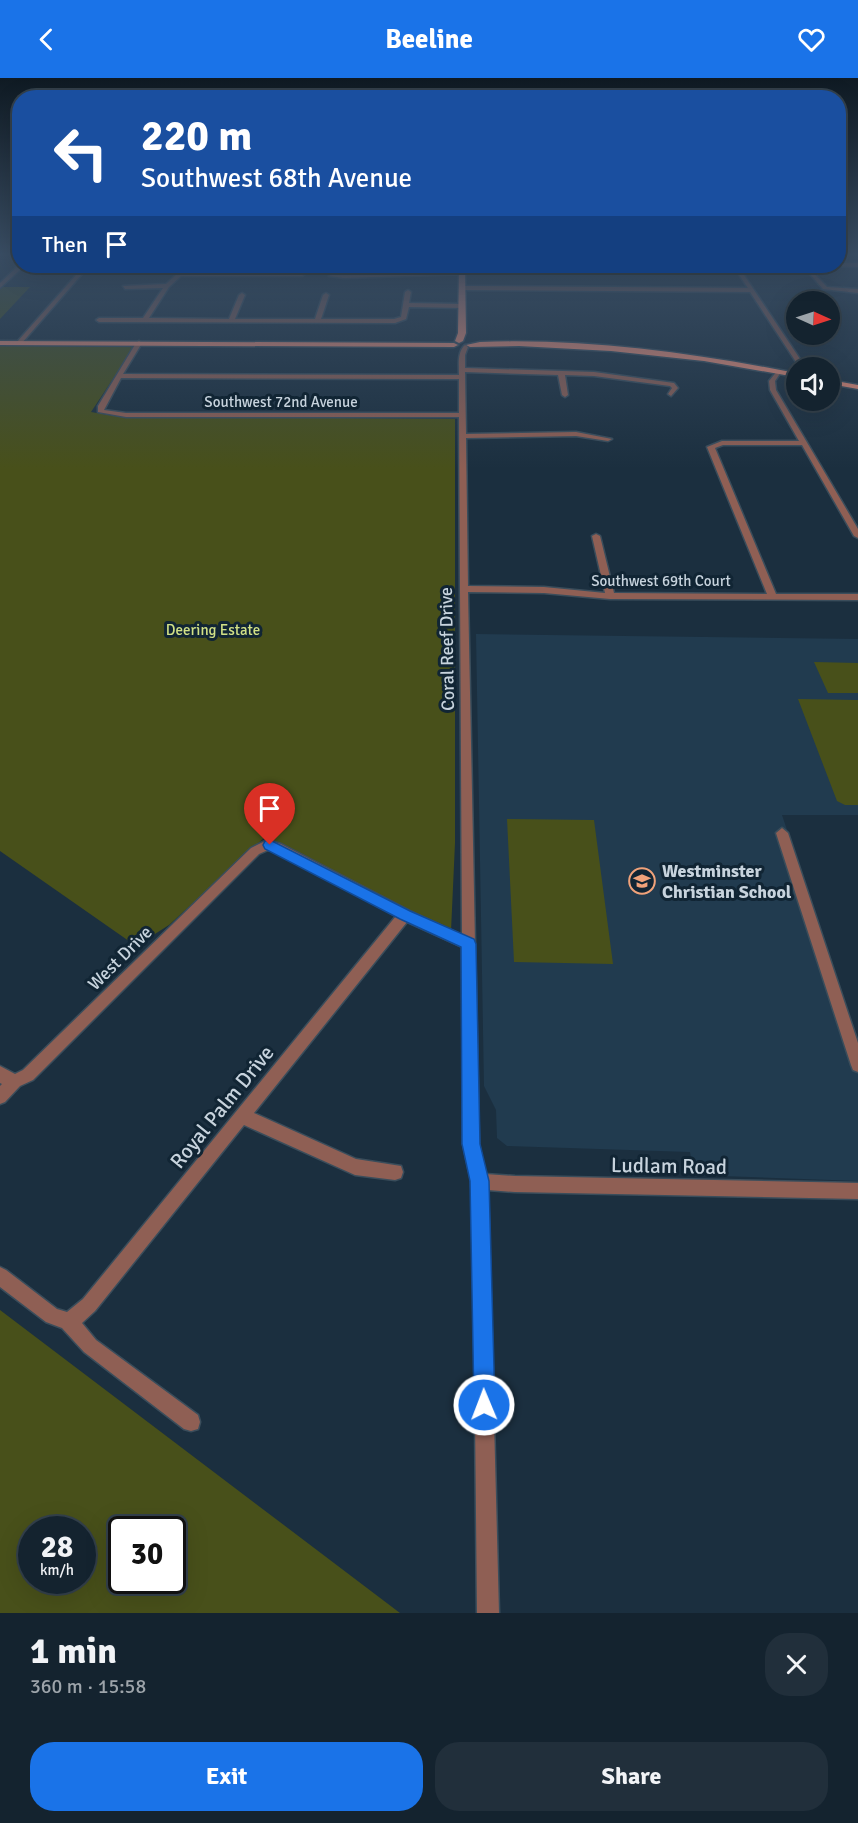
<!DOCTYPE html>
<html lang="en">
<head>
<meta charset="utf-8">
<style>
  :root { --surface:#14232f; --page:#212f3b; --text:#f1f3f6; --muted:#9da4aa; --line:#33404b; --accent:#1a73e8 }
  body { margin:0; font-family:Signika,sans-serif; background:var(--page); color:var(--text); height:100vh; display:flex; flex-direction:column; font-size:22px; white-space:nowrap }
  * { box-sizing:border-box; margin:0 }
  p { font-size:20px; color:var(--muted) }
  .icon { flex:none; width:33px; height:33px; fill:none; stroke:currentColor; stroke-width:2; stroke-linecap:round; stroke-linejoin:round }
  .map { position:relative; height:1535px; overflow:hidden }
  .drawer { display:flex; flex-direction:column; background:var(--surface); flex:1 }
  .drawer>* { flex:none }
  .top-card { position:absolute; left:12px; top:12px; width:834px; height:183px; border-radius:24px; box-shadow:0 6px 24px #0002,0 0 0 2px var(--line); background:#1a4fa0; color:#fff; overflow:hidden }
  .needle { width:39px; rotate:93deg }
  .buttons { position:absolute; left:786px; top:213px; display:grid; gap:12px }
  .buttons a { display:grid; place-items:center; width:54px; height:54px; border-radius:50%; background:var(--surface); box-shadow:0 6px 24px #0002,0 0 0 2px var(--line); font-size:30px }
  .speed { position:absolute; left:18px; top:1438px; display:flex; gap:12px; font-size:30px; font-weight:700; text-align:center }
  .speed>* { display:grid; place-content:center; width:78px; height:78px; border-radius:50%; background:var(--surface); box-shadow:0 6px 24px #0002,0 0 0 2px var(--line); line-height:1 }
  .speed small { font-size:15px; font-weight:400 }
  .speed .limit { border:3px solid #111; border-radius:9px; background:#fff; color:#111 }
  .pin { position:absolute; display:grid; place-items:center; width:51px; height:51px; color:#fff; margin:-62px -26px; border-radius:50% 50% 50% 0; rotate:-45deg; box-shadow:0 0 6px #0007 }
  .pin .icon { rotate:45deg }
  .me { position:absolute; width:66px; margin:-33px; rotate:359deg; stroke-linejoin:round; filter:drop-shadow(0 0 4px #0008) }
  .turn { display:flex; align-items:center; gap:21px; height:126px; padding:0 30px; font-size:27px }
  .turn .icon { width:78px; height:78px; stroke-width:2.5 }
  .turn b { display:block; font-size:42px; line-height:51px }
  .then { display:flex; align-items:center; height:57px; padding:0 30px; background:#0003; gap:12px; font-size:22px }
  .round { display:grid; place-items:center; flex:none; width:63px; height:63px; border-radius:24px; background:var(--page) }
  .overview { display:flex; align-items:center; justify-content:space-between; height:102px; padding:0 30px }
  h1 { font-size:36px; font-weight:700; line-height:45px }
  .primary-button { display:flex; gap:12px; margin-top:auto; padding:12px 30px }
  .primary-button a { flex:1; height:69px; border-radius:24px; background:var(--accent); color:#fff; font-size:24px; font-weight:700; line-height:69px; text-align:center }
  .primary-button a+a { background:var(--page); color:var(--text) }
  header { display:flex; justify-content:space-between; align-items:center; height:78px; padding:0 30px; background:var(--accent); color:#fff; font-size:27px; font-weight:700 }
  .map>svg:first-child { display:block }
  .built { fill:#213b4f }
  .green { fill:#48501a; fill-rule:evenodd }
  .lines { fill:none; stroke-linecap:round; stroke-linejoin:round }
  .minor-casing { stroke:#3a4d5b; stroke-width:3 }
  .major-casing { stroke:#3a4d5b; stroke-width:3 }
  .minor { fill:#8f5f54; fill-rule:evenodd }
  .major { fill:#f18f77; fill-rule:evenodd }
  .route { fill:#1a73e8; stroke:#114b97; stroke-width:1.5 }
  .labels { text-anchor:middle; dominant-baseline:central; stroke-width:6; stroke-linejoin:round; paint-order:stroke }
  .far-street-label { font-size:15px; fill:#c7d3dd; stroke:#112534 }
  .far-park-label { font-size:15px; fill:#d2e186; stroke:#112534 }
  .street-label { font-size:18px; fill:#c7d3dd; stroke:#112534 }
  .poi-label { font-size:18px; font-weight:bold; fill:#c7d3dd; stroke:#112534; text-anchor:start }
  .near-street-label { font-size:21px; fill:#c7d3dd; stroke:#112534 }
</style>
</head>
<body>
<header><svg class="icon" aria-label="back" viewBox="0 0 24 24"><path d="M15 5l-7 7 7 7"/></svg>Beeline<svg class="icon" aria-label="heart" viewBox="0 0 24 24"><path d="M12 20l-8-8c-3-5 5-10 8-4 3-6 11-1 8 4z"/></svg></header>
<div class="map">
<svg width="858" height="1535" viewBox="0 0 858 1535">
  <rect width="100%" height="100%" fill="#1b2f3f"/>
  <!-- built -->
  <path class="built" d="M476,556L858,561V737H782L858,964V1103L694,1097L690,1074L507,1068L497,1060L496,1032L484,1008Z"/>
  <!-- green -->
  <path class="green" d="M0,209H30L0,241Z
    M0,267L134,269L91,334L114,338L455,341V765L451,853L265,759L169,847L136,868L0,773Z
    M814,584L858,585V615H828Z
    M798,621L858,622V727H845L837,723Z
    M507,741L594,742L613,886L514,884Z
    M0,1232L400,1535H0ZM32,1452H82V1503H32ZM122,1452H172V1503H122Z"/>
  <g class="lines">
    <!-- minor casing -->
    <g class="minor-casing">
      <path id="minor" d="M838,185H858V189L836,188Z
        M19,187L24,188L0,210V205Z
        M84,188H89L21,266H17V264Z
        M186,188H191L184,194H302L305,196L302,198H181L169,209L149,240L229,241L239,217L242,215L245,217L235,241H315L323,217L326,215L329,217L321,241H394L401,239L405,214L408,212L411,214L409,225L462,226L465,228L462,230L409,229L406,241L395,245L99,244L96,242L99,240H143L163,210L125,211L123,208L166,206Z
        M733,188H738L806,290H800L750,214L462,212L459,210L462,208L748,210Z
        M803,188H807L827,209L858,211V215L823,211Z
        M338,194H462L465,196L344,200L329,198Z
        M139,263L142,265L123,296L459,297C459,287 457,274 465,267L468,269L465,277V290L594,294L674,305L678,310L671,318L668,316L672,310L670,308L594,298L565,297L568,317L565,319L562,317L558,297L465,294L466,356L576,354L612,361L608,363L576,358L466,360L468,508L544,509L605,515L592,458L596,456L600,458L614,515L767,516L707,369L722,363H799L770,312L769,303L778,292L781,294L775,303L776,312L858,451V460L854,458L802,367H723L715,370L776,516H858V522L610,521L544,515L468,514L479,1066L485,1096L515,1098L858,1105V1121L515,1114L488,1112L499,1535H477L473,1139L471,1103L463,1066L462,869L407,844L254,1035L356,1081L401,1088L403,1094L401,1100L395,1102L355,1097L244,1047L95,1233L82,1245L96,1262L198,1337L200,1344L198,1351L191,1353L184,1351L84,1274L62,1250L46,1244L0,1209V1189L6,1192L57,1231L67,1234L83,1221L396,838L274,773L268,772L259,776L33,1002L20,1008L5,1024L0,1026V1008L2,1006L0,1005V988L15,996L23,992L251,770L267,762L281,766L410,833L462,857L459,339H126L98,334V328L136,265ZM121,300L459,301V335H126L104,332Z
        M782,750L788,755L858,965V994L853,992L851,987L776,755Z"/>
    </g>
    <!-- major casing -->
    <g class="major-casing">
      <path id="major" d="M459,188H465L466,255L463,263L459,265L455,263L458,255Z
        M0,263L454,265L458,267L454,269L0,267Z
        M480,264C586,260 693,275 796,295V299L704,283L611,273L519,268L470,269L466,267Z
        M830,302L858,307V311L830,306Z"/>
    </g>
    <!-- minor -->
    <use href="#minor" class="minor"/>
    <!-- major -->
    <use href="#major" class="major"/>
  </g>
  <!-- sky -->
  <linearGradient id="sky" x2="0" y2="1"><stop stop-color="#0f1a23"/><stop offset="0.45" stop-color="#394d63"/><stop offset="1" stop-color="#394d63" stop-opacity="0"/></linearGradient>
  <rect width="858" height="391" fill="url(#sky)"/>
  <!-- route -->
  <path class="route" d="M270,762L410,833L474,861L476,866L480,1066L489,1103L495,1327L492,1335L484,1338L477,1335L474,1327L470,1103L462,1066L461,869L400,841L265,771L263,767L265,763Z"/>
  <!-- icons -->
  <defs>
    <g id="school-ring" transform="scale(1.35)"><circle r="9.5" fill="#112534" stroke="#f0a27a" stroke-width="1.5"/><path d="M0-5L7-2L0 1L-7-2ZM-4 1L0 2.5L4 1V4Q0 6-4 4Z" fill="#f0a27a"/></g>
  </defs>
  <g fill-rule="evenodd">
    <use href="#school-ring" x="642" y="803"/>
  </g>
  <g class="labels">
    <!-- far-street labels -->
    <g class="far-street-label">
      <text x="281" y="324">Southwest 72nd Avenue</text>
      <text x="661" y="503">Southwest 69th Court</text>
    </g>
    <!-- far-park labels -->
    <g class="far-park-label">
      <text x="213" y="552">Deering Estate</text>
    </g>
    <!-- street labels -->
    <g class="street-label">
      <text transform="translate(447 571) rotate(-91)">Coral Reef Drive</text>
      <text transform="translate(120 880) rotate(-45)">West Drive</text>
    </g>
    <!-- poi labels -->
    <g class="poi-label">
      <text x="662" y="793">Westminster<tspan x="662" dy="21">Christian School</tspan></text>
    </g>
    <!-- near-street labels -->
    <g class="near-street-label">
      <text transform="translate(222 1029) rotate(-51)">Royal Palm Drive</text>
      <text transform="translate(669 1088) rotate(1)">Ludlam Road</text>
    </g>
  </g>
</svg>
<div class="buttons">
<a><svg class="needle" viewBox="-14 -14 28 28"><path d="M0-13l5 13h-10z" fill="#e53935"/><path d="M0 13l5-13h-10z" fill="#9da4aa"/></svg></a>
<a><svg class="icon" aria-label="sound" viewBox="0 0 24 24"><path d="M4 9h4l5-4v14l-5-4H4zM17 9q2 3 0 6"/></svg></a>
</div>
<div class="speed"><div>28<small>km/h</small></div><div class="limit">30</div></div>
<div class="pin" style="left:270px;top:767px;background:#d93025"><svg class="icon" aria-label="arrive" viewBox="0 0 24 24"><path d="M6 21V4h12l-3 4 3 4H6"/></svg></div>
<svg class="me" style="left:484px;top:1327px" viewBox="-20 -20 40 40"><circle r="17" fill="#1a73e8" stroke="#fff" stroke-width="3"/><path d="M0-11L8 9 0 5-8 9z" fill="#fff"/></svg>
<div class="top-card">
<div class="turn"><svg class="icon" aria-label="left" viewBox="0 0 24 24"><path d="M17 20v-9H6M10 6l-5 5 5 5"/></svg><div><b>220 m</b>Southwest 68th Avenue</div></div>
<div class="then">Then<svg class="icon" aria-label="arrive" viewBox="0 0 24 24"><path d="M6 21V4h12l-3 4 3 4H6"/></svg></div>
</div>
</div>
<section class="drawer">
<div class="overview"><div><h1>1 min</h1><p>360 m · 15:58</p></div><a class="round"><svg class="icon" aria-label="close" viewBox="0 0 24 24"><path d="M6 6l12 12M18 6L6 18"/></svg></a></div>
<div class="primary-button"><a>Exit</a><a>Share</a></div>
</section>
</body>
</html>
